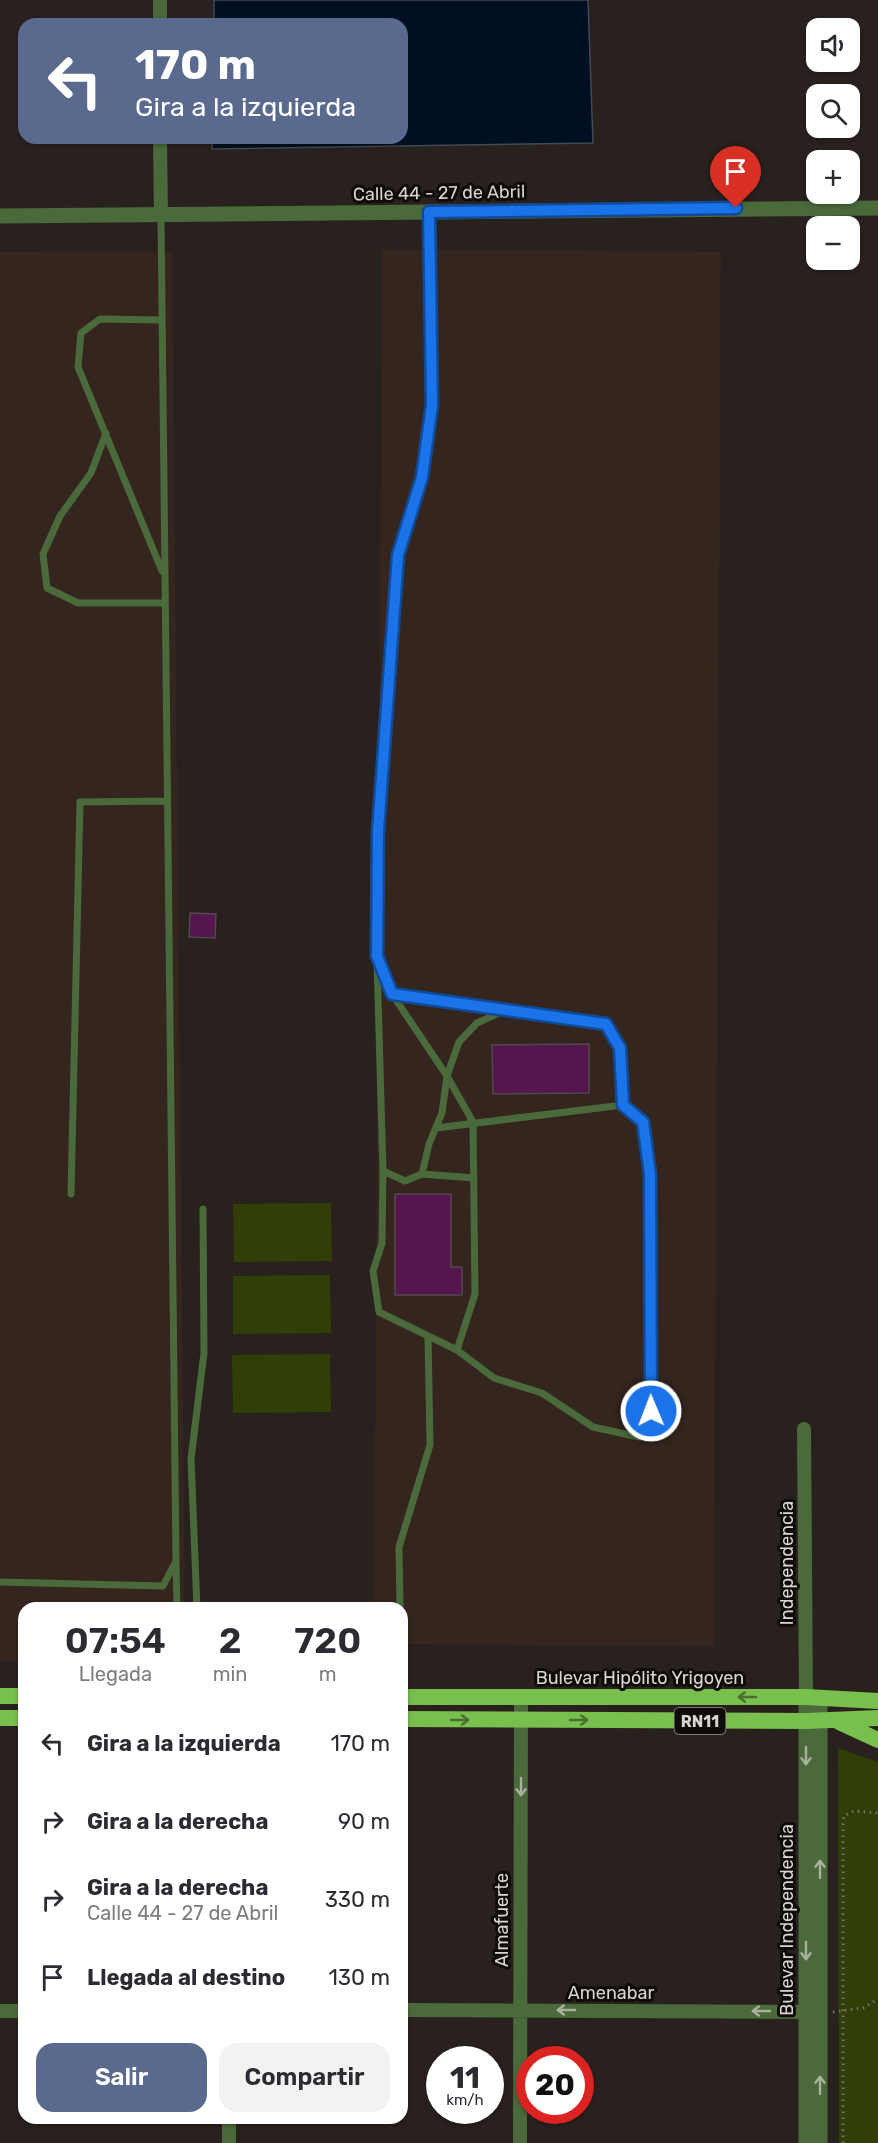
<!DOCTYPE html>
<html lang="es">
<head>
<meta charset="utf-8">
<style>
  :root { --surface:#fff; --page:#f2f2f3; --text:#2b2b33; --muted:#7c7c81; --accent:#596a8e }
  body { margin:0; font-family:Rubik,sans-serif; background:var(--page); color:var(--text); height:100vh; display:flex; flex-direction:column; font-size:22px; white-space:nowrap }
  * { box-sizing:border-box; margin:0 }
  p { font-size:20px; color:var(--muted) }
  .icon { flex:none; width:33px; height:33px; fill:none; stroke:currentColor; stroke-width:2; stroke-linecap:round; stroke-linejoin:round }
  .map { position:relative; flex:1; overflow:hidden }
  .details { position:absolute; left:18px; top:1602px; width:390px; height:522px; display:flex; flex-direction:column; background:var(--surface); border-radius:18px; box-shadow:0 2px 4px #0004 }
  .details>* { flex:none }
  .hud { position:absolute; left:18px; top:18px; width:390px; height:126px; border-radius:18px; box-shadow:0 2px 4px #0004; background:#596a8e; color:#fff; overflow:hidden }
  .fabs { position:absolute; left:806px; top:18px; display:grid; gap:12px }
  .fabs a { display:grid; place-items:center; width:54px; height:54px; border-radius:12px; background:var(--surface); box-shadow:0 2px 4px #0004; font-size:30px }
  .speed { position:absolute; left:426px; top:2046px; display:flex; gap:12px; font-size:30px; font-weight:700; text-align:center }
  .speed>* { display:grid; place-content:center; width:78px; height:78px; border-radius:50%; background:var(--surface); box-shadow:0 2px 4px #0004; line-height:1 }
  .speed small { font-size:15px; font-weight:400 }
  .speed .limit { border:9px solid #d22; background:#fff; color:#111 }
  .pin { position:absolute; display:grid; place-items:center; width:51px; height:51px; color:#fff; margin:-62px -26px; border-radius:50% 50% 50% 0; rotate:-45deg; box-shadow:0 0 6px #0007 }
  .pin .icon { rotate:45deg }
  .me { position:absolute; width:66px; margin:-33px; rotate:359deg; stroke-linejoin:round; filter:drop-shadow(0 0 4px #0008) }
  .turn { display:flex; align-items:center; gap:21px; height:126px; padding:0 18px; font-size:27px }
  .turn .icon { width:78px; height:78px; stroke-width:2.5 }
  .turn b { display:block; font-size:42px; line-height:51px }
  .eta { display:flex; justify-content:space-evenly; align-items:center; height:102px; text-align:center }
  .eta b { font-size:36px; font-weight:600; line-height:42px }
  .action { display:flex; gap:12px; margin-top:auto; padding:12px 18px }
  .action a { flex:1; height:69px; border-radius:18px; background:var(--accent); color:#fff; font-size:24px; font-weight:600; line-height:69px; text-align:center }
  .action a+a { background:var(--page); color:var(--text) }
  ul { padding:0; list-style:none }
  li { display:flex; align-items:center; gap:18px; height:78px; padding:0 18px }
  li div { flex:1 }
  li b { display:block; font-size:22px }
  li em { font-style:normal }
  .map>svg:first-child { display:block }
  .built { fill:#34251e }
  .green { fill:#323e07 }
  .water { fill:#000f21; stroke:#424a56; stroke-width:1.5 }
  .building { fill:#55164e; stroke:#51484f; stroke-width:1.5 }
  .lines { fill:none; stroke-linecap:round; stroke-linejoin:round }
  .path { stroke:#78716d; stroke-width:3; stroke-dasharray:1.5 4.5; stroke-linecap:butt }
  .service { stroke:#4b6a3b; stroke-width:7 }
  .minor { stroke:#4b6a3b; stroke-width:14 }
  .tertiary { stroke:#4b6a3b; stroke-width:15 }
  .trunk { stroke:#78bf4e; stroke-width:16 }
  .oneway { stroke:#496e2f }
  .oneway2 { stroke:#a9b09d }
  .route-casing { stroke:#114b97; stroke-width:15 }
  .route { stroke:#1a73e8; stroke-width:10 }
  .labels { text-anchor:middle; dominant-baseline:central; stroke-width:6; stroke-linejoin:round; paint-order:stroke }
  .shield { fill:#0f0b09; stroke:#9e9896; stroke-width:1.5 }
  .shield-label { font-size:16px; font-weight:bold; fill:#dbd5d2 }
  .street-label { font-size:18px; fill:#dbd5d2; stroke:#0f0b09 }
</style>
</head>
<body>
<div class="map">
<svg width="878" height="2143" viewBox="0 0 878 2143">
  <rect width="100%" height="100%" fill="#29211d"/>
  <!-- built -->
  <path class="built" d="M382,249L721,252L714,1647L402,1644V1608H374Z
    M172,251L185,1608H24V1661H0V252Z"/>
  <!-- green -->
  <path class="green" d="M331,1203L332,1261L234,1262L233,1204Z
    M330,1275L331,1333L233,1334V1276Z
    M330,1354L331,1412L233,1413L232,1355Z
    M838,1748L878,1762V2143H839Z"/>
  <!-- water -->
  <path class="water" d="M214,0H588L593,143L212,149V138H402V24H214Z"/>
  <!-- building -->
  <path class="building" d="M190,913L216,914L215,938L189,937Z
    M589,1044V1093L493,1094L492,1045Z
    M395,1194H451V1267H462V1295H395Z"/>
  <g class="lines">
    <!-- path -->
    <path class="path" d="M833,2012L863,2008L878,1999
      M843,2143V1824L844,1816L854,1811L878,1813"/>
    <!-- service -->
    <path class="service" d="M161,320L100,319L81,333L78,367L162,571
      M106,433L91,473L60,516L43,554L47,588L78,603H164
      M377,961L383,1171L405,1181L422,1174L429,1144L442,1113L447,1076L459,1042L477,1023L508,1009
      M392,994L607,1024L620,1048L623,1105L643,1122L650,1174L651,1411L639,1437L593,1427L542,1393L494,1378L457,1350L475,1294L473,1122L447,1076L392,994L377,956L378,831L398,555L422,477L432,405L429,212
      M436,1128L623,1105
      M383,1171L382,1243L373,1271L379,1312L457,1350
      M422,1174L474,1178
      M71,1194L80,802L166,801
      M176,1563L177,1608
      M0,1582L163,1586L176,1561L161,216
      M197,1608L191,1459L204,1353L203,1209
      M400,1608L399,1547L430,1445L428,1336"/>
    <!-- minor -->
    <path class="minor" d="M160,0V24
      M160,138L161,216
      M804,1429L806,1697
      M402,2010L815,2012
      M0,2011H24
      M229,2143V2118
      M520,2143L521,1697"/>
    <!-- tertiary -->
    <path class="tertiary" d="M0,216L878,208
      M806,1697V2143
      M820,2143V1698"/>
    <!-- trunk -->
    <path class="trunk" d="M0,1696H24
      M402,1697H806L878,1701
      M0,1718H24
      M402,1719L806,1721L878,1718
      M839,1722L878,1740"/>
  </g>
  <!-- one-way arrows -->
  <defs><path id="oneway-shaft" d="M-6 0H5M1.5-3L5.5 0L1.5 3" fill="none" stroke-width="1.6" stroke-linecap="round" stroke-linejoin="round" transform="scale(1.5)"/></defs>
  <g class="oneway">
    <use href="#oneway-shaft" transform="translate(747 1697) rotate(180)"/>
    <use href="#oneway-shaft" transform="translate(460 1720)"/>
    <use href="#oneway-shaft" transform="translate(579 1720)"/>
  </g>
  <g class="oneway2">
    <use href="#oneway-shaft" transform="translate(806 1756) rotate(90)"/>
    <use href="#oneway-shaft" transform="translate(521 1787) rotate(90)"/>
    <use href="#oneway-shaft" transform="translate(820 1869) rotate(-90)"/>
    <use href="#oneway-shaft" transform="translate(806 1951) rotate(90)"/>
    <use href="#oneway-shaft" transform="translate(566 2010) rotate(-180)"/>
    <use href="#oneway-shaft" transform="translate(761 2011) rotate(-180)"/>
    <use href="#oneway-shaft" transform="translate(820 2085) rotate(-90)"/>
  </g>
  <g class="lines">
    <!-- route casing -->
    <g class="route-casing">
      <path id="route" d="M651,1411L650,1174L643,1122L623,1105L620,1048L606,1024L392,994L377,956L378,831L398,555L422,477L432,405L429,212L736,208"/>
    </g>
    <!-- route -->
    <use href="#route" class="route"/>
  </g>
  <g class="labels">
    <!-- shield labels -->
    <rect class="shield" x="674.5" y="1708" width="51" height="26" rx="4.5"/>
    <g class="shield-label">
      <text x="700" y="1721">RN11</text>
    </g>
    <!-- street labels -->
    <g class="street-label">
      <text transform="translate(439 193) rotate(-1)">Calle 44 - 27 de Abril</text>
      <text transform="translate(787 1563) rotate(-90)">Independencia</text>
      <text x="640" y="1678">Bulevar Hipólito Yrigoyen</text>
      <text transform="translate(502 1920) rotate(-90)">Almafuerte</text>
      <text transform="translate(787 1920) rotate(-90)">Bulevar Independencia</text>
      <text x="611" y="1993">Amenabar</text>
    </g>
  </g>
</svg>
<div class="fabs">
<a><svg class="icon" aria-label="sound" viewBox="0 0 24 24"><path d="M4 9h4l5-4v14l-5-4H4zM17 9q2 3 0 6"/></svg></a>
<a><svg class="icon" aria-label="search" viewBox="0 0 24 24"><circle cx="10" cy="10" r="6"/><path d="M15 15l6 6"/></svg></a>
<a>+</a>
<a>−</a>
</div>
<div class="speed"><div>11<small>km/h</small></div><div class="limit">20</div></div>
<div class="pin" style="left:736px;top:208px;background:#d93025"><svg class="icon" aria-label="arrive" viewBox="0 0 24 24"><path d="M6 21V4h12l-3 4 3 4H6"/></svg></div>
<svg class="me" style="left:651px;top:1411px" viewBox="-20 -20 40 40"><circle r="17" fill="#1a73e8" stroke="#fff" stroke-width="3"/><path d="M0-11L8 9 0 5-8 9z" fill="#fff"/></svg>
<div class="hud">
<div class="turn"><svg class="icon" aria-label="left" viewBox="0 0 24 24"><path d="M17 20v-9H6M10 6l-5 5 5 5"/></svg><div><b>170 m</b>Gira a la izquierda</div></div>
</div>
<section class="details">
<div class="eta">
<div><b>07:54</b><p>Llegada</p></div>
<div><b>2</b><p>min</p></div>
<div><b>720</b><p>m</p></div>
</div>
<ul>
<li><svg class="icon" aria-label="left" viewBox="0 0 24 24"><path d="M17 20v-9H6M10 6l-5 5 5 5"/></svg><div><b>Gira a la izquierda</b></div><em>170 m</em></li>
<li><svg class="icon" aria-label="right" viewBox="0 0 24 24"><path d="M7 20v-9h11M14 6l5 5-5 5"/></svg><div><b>Gira a la derecha</b></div><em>90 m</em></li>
<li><svg class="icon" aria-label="right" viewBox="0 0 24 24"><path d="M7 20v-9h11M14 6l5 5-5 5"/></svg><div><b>Gira a la derecha</b><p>Calle 44 - 27 de Abril</p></div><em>330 m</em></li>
<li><svg class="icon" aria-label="arrive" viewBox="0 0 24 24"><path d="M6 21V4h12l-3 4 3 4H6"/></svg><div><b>Llegada al destino</b></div><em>130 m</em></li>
</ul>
<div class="action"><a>Salir</a><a>Compartir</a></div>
</section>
</div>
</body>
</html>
